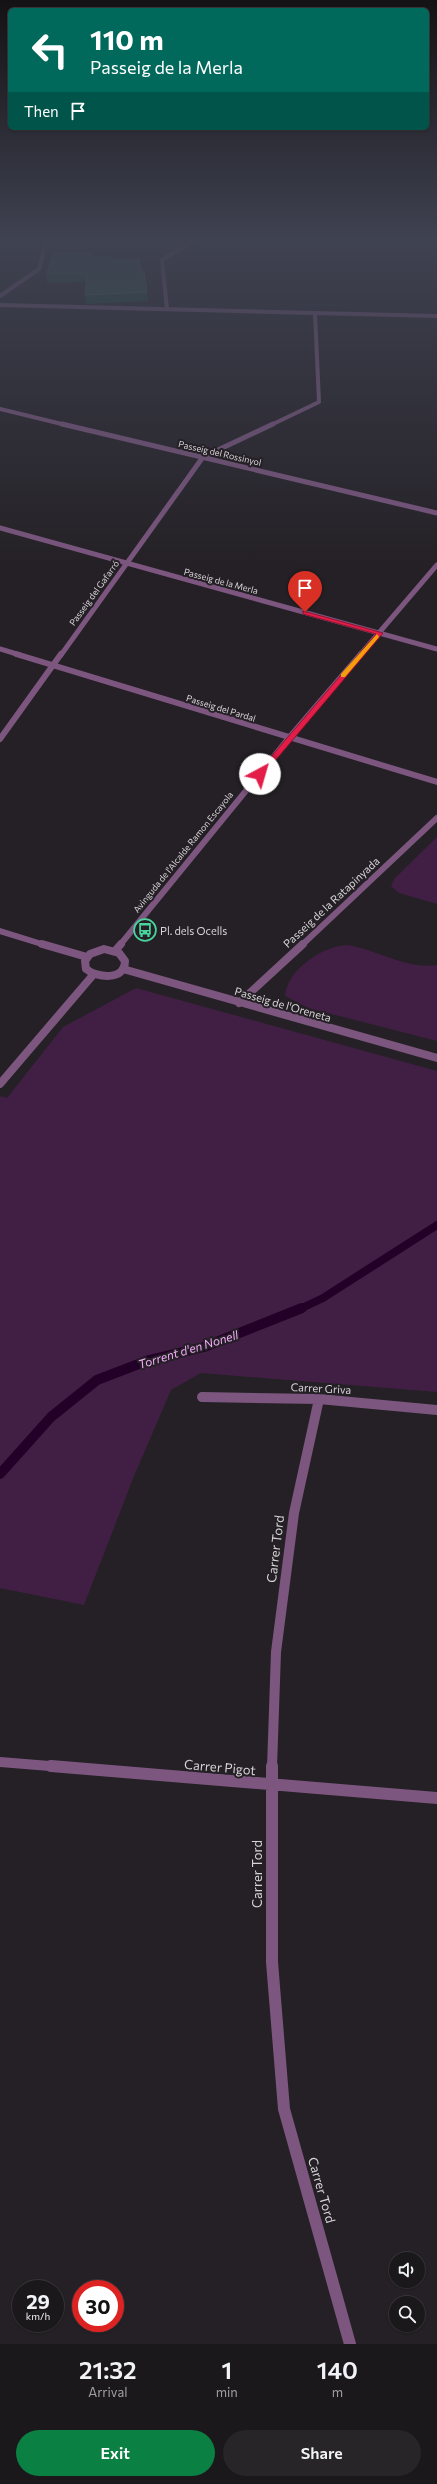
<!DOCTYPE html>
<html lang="en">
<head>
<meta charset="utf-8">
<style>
  :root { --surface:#1b181c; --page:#282529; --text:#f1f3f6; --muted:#a0a0a3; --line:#39373b; --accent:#0b8043 }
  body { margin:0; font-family:Commissioner,sans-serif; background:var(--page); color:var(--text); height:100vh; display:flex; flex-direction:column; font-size:15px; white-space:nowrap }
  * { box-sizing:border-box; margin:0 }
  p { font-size:13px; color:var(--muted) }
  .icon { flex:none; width:22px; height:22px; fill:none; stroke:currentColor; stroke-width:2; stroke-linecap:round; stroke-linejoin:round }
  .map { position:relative; height:2344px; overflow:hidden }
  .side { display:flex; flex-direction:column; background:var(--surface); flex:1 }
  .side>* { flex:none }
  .banner { position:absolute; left:8px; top:8px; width:421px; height:122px; border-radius:6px; box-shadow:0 1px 3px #0004,0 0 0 1px var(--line); background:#00695c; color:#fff; overflow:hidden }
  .fabs { position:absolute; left:389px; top:2252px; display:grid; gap:8px }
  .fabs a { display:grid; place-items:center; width:36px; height:36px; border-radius:50%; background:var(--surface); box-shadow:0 1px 3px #0004,0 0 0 1px var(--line); font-size:20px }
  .speed { position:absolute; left:12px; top:2280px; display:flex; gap:8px; font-size:20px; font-weight:700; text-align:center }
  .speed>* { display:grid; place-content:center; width:52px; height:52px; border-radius:50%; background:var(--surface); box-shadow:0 1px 3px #0004,0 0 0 1px var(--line); line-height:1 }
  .speed small { font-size:10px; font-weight:400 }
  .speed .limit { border:6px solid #d22; background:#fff; color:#111 }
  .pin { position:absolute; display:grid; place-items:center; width:34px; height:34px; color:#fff; margin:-41px -17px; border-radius:50% 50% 50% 0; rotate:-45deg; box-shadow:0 0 4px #0007 }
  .pin .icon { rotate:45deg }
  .me { position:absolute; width:44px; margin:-22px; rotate:39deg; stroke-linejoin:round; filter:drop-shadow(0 0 3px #0008) }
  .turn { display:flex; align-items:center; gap:14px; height:84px; padding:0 16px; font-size:18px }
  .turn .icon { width:52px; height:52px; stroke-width:2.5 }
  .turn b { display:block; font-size:28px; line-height:34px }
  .then { display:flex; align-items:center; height:38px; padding:0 16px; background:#0003; gap:8px; font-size:15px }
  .eta { display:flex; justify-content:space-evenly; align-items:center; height:68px; text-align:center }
  .eta b { font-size:24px; font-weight:600; line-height:28px }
  .primary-button { display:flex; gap:8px; margin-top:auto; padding:8px 16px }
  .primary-button a { flex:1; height:46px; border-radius:24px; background:var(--accent); color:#fff; font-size:16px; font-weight:600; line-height:46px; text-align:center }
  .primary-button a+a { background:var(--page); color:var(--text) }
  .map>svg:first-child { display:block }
  .green { fill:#411f44 }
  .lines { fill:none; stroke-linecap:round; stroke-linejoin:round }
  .stream-far1 { stroke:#230027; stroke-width:8 }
  .stream { stroke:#230027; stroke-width:10 }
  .path { stroke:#605c60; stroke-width:1; stroke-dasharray:1.5 1.5; stroke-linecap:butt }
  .minor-far5 { stroke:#7c567f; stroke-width:4 }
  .minor-far4 { stroke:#7c567f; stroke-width:5 }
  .minor-far3 { stroke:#7c567f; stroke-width:6 }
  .minor-far2 { stroke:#7c567f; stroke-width:8 }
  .minor-far1 { stroke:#7c567f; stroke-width:10 }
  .minor { stroke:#7c567f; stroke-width:12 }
  .tertiary-far1 { stroke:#7c567f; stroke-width:4 }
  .tertiary { stroke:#7c567f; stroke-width:8 }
  .wall { fill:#174b38 }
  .building { fill:#2c5a49; stroke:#476d5f }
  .route { fill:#e11d48; stroke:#92132f }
  .slow { fill:#f59e0b }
  .labels { text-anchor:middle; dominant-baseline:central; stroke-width:4; stroke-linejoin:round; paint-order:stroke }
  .far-street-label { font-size:9px; fill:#d7d3d7; stroke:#242025 }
  .street-label { font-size:11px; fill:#d7d3d7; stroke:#242025 }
  .poi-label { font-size:11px; fill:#d7d3d7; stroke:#242025; text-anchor:start }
  .water-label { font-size:12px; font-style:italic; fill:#f8aafe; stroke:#242025 }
  .near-street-label { font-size:13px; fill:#d7d3d7; stroke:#242025 }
</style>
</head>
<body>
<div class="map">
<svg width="437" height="2344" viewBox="0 0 437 2344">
  <rect width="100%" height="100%" fill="#242025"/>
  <!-- green -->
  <path class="green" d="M437,837V904L399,893L391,886L395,878Z
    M347,945C376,949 407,970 437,965V1041L308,1008L285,996C287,970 322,946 347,945Z
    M136,988L437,1071V1392L201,1373L171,1390L134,1476L84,1605L0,1588V1096L7,1098L63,1027Z"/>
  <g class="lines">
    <!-- stream-far1 -->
    <path class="stream-far1" d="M300,1309L323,1298L437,1225"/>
    <!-- stream -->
    <path class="stream" d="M0,1474L51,1417L97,1380L149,1360L204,1347L302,1308"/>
    <!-- path -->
    <path class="path" d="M137,260H148"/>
    <!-- minor-far5 -->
    <path class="minor-far5" d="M0,296L39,269L46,241
      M167,309L162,260L193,241
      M0,409L66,425
      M271,425L319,402L315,313"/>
    <!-- minor-far4 -->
    <path class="minor-far4" d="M62,424L437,513
      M0,528L437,649
      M0,649L20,655
      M61,655L203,457L273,424
      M360,655L437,565"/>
    <!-- minor-far3 -->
    <path class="minor-far3" d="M16,654L437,782
      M0,739L61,654
      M0,931L45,945
      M120,945L289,738L361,654
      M302,945L437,818"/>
    <!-- minor-far2 -->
    <path class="minor-far2" d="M42,944L87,957
      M104,949L119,953L125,961C125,981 97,978 86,969L85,961L90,954Z
      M115,951L121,944
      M239,1003L303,944
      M0,1084L93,975"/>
    <!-- minor-far1 -->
    <path class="minor-far1" d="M202,1397L319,1399L437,1410
      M0,1762L62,1767
      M272,1767L276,1652L294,1513L319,1399"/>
    <!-- minor -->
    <path class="minor" d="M51,1766L437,1798
      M272,1766V1962L284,2109L350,2344"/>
    <!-- tertiary-far1 -->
    <path class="tertiary-far1" d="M0,305L437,316"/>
    <!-- tertiary -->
    <path class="tertiary" d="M123,969L437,1058"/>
  </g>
  <!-- wall -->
  <path class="wall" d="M93,257L113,259L141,272L147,292L148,301L86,304L85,295L86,282L47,283V274Z"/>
  <!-- building -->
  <path class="building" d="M53,253H92L93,257H113V259H139L141,272H144L147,292L85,295L87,274H47Z"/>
  <!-- sky -->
  <linearGradient id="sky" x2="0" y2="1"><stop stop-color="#141214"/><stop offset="0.42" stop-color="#3f4251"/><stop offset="1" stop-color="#3f4251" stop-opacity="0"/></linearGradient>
  <rect width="437" height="570" fill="url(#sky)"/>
  <!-- route -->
  <path class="route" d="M303,611L383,633L263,775H258V772L376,634L303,614Z"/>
  <!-- slow -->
  <path class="slow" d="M377,634L379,637L345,677H341V674Z"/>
  <!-- icons -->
  <defs>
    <g id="bus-ring" transform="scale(1.15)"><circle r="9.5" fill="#242025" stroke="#49d49d" stroke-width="1.5"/><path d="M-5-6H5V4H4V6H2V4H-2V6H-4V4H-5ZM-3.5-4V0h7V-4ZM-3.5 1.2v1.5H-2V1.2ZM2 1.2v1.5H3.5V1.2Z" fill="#49d49d"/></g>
  </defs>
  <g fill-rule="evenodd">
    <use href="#bus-ring" x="145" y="930"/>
  </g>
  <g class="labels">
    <!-- far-street labels -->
    <g class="far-street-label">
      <text transform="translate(220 453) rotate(13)">Passeig del Rossinyol</text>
      <text transform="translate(221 581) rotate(15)">Passeig de la Merla</text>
      <text transform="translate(94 593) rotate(-54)">Passeig del Gafarró</text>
      <text transform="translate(221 708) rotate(17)">Passeig del Pardal</text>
      <text transform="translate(183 852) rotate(-51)">Avinguda de l'Alcalde Ramon Escayola</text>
    </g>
    <!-- street labels -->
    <g class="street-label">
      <text transform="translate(331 902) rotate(-43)">Passeig de la Ratapinyada</text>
      <text transform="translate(283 1004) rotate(16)">Passeig de l'Oreneta</text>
      <text transform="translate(321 1388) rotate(3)">Carrer Griva</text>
    </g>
    <!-- poi labels -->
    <g class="poi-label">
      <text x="160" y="930">Pl. dels Ocells</text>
    </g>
    <!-- water labels -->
    <g class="water-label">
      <text transform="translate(188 1349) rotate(-17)">Torrent d'en Nonell</text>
    </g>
    <!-- near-street labels -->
    <g class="near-street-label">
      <text transform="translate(275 1549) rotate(-83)">Carrer Tord</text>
      <text transform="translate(220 1767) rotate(5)">Carrer Pigot</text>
      <text transform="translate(257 1874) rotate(-90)">Carrer Tord</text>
      <text transform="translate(322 2190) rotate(74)">Carrer Tord</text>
    </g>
  </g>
</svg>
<div class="fabs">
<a><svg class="icon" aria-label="sound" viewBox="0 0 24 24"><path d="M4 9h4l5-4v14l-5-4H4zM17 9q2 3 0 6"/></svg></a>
<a><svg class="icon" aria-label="search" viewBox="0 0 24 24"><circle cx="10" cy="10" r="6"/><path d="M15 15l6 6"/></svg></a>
</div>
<div class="speed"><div>29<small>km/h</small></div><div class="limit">30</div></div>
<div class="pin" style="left:305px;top:612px;background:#d93025"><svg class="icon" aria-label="arrive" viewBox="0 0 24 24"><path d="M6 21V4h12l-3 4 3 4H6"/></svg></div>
<svg class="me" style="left:260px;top:774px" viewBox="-20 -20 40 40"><circle r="19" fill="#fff"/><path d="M0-13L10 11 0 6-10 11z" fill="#e11d48"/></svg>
<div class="banner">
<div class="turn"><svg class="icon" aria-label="left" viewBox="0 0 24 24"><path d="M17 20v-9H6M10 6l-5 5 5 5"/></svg><div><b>110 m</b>Passeig de la Merla</div></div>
<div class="then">Then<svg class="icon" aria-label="arrive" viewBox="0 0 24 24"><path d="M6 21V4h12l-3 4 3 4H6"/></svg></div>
</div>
</div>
<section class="side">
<div class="eta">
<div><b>21:32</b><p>Arrival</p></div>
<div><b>1</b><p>min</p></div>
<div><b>140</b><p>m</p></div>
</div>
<div class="primary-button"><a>Exit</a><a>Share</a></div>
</section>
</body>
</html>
